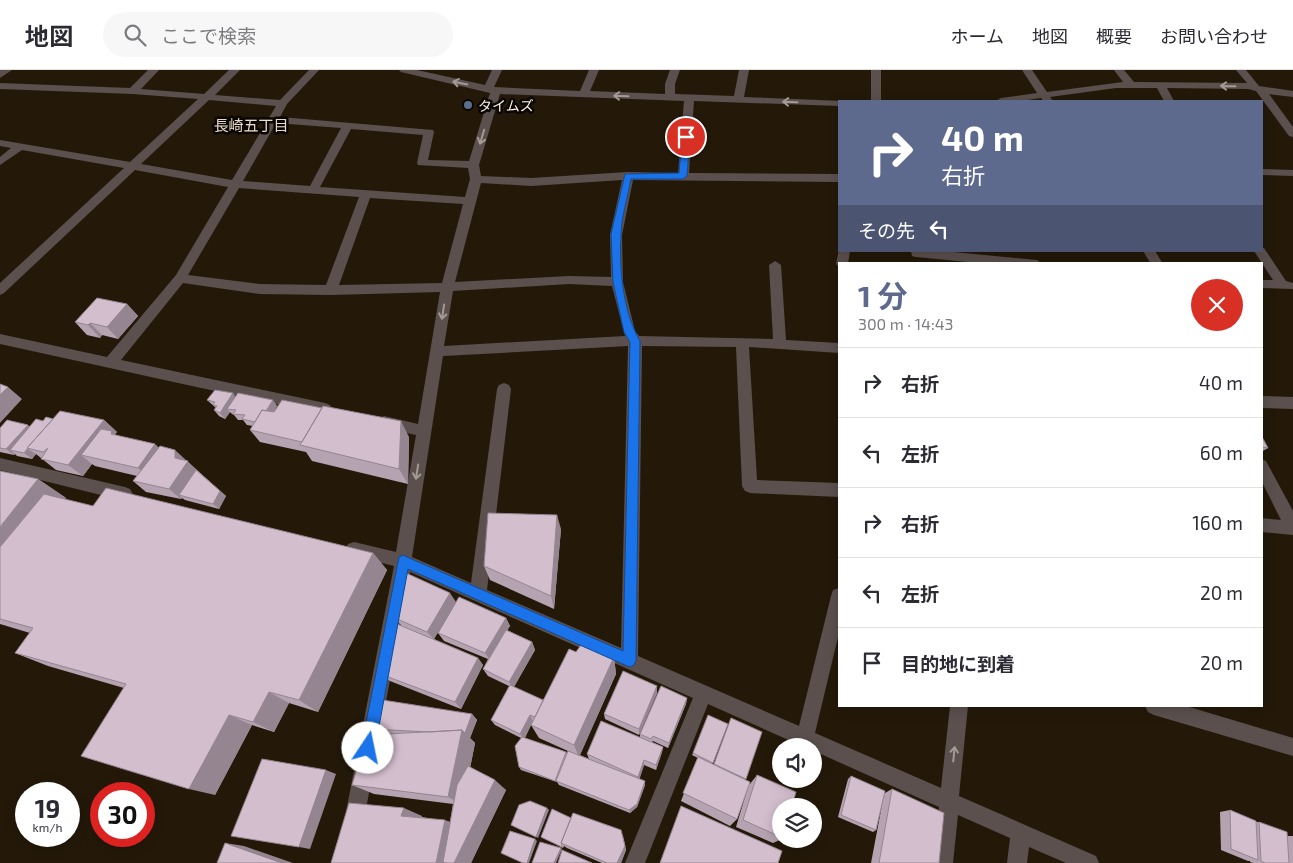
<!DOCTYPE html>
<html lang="ja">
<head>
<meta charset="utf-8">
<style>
  :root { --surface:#fff; --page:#f7f7f7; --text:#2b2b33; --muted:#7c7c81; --line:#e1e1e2; --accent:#5e698e }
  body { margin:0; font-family:"Exo 2","Noto Sans JP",sans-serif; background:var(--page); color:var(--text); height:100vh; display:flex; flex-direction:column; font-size:19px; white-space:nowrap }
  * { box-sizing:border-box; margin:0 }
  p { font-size:16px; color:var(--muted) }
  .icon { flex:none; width:28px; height:28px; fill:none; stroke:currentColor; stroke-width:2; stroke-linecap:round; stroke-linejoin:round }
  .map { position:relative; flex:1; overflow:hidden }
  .drawer { position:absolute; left:838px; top:192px; width:425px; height:445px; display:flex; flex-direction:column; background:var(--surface); border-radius:0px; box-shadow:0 2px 12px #0003 }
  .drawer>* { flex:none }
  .hud { position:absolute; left:838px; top:30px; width:425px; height:152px; border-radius:0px; box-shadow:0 2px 12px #0003; background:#5e698e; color:#fff; overflow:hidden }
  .buttons { position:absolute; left:772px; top:668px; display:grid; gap:10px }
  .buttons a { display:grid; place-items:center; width:50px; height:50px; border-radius:50%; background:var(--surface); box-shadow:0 2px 12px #0003; font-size:25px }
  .speed { position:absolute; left:15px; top:712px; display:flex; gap:10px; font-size:25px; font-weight:700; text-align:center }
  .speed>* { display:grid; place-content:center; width:65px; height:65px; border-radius:50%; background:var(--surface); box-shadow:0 2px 12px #0003; line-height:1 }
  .speed small { font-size:12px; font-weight:400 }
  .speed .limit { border:8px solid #d22; background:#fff; color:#111 }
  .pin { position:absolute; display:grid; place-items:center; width:42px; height:42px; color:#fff; margin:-21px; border:2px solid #fff; border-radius:50%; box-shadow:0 1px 5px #0007 }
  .me { position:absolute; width:55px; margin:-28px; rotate:11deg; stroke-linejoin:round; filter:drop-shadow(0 0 4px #0008) }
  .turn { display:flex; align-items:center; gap:18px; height:105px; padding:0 20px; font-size:22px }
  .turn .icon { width:65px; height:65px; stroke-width:2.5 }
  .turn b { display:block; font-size:35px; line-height:42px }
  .then { display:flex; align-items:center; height:48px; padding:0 20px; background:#0003; gap:10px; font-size:19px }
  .round { display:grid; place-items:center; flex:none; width:52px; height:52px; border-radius:26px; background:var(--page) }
  .head { display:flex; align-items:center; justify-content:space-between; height:85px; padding:0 20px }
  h1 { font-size:30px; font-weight:700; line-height:38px; color:var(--accent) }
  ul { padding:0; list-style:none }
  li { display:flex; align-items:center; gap:15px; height:70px; padding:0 20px; border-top:1px solid var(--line) }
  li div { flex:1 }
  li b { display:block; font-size:19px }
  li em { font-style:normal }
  header { display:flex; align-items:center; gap:30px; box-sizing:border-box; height:70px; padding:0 25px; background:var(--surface); border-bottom:1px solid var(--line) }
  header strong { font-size:24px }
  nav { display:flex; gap:28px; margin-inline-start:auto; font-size:18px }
  .search { width:350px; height:45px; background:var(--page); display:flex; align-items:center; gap:12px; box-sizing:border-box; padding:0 18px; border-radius:28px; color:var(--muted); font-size:19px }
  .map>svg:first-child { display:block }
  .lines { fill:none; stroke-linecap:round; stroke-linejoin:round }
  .minor { fill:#5b504e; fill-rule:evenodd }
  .wall { fill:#b5a3b1; fill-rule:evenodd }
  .shaded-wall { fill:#948590 }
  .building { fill:#d3bece; stroke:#948590 }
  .oneway { stroke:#a39a94 }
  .route { fill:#1a73e8; stroke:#114b97 }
  .service-dot { fill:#5c6f8a; stroke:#090602; stroke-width:2 }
  .labels { text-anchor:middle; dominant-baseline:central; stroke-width:5; stroke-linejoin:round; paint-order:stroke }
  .far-poi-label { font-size:14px; fill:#fbf4e9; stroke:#090602; text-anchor:start }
  .far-neighbourhood-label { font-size:15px; fill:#eadbc6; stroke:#090602 }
</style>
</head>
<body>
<header>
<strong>地図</strong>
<div class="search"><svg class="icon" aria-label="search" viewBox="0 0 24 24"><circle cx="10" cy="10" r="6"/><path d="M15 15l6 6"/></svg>ここで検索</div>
<nav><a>ホーム</a><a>地図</a><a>概要</a><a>お問い合わせ</a></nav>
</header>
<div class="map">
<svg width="1293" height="793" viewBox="0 0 1293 793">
  <rect width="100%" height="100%" fill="#241909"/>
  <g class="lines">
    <!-- minor -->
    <path class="minor" d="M0,0H12L0,8Z
      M148,0H159L141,19L204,24L229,0H240L215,25L280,30L309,0H319L287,34L280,47L433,60L434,62L428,90L469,91L490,23L401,2L399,0H417L485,15L492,0H502L494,17L580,21L589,0H599L590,21L665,24V14L670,0H680L675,14V24L734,26L739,0H749L744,27L843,31H839V36L694,31L689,103L839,104V112L633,110L622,165L623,212L635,261L639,266L773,269L769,195L775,191L781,195L786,270L839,273V283L749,277L757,410L839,413V427L750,423L745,421L742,416L736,277L642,276L638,586L799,656L831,526L833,520L839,518V563L815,663L941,718L950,636H968L959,726L1096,786L1099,793H1066L1029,777L1027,793H1007L1010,768L958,745L953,793H933L939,737L814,681V676H802L708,634L645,793H625L693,628L410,502L356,793H336L394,496L354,486L348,484L346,479L348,474L354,472L396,482L416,365L384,358L379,356L377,352L379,348L384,346L418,354L440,222L331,225L260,224L183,213L121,290L325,333L330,335L332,339L330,343L325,345L0,274V264L107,287L176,205L228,117L135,100L4,223L0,225V213L124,98L22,80L0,95V87L11,78L0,76V70L130,92L198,29L133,24L0,19V13L130,18ZM500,24L684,31L678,103L628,102L531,108L481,106L479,95ZM209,30L276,36L232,110L141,94ZM276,53L341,58L310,116L243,111ZM351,59L423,65L417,93L418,95L468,98L470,109L465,127L320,117ZM622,110L610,165L611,207L569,206L455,212L481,113L531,116ZM239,118L359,127L326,215L260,214L188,205ZM370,128L463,134L442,213L339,215ZM569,214L612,216L625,266L444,276L453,221ZM628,276L621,578L487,520L511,319L509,315L504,313L499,315L497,319L471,513L412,487L443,286Z
      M871,0H881V31H871Z
      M1022,0H1032L1047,22L1123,12L1114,0H1124L1134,12L1247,13L1236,0H1246L1259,16L1293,21V27L1269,24L1293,57V67L1289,66L1256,21L1248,19L1167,18L1174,31H1164L1157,18H1116L1050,27L1053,31H1043L1041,28L1021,31H996L1001,28L1037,23Z
      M1261,99L1293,100V106L1261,105Z
      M1261,177L1264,178L1286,211L1293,213V219L1261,218V210H1273L1254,181H1261Z
      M839,180V181H850L848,194H839V197L836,194Z
      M911,181H943L1037,190L1043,194H988L916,187L912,186Z
      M1143,181H1155L1163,194H1151Z
      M1261,326L1293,327V339L1261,338Z
      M0,388L125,417L130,419L133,424L130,429L125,431L0,400Z
      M1261,389L1266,391L1293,441V465L1261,462V448L1281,450L1261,410Z
      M1145,636H1186L1293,668V686L1154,645L1148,642Z"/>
  </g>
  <!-- wall -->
  <path class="wall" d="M127,234L138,246L118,269L102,265L100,268L87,265L75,252Z
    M236,327L277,336L274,342L409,367L408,414L312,391L306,382L260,372L250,360L253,356L247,355L243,350H238L234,345L232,344L230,342L225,349L219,346L214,340L216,338L207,330Z
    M53,349L104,350L117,362L115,364L117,366L159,378L187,391L226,426L219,439L185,430L182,428L181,429L146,422L133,411L137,406L95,396L92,394L83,406L56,400L36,384L32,389L17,386L15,384L14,385L0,382V358L30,356L43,351Z
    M1261,365L1268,378L1261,382Z
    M0,401L38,409L66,428L65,429L93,436L373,483L387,500L318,642L289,633L274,662L252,655L215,725L124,618L48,596L15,583L30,563L0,554Z
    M561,459L554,539L490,510L484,496Z
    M456,532L434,569L478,588L483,595L461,639L390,611L383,605L401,555L395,548Z
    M506,548L510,556L507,560L532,572L535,580L514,617L543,630L576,582L614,587L616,604L580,685L589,689L587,684L640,667V664L687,628L686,634L668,678L653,671L652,672L663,677L662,682L656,700L644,695L639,709L645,715L637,737L630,743L559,715L557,712L521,700L519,697L521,668L495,655L491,650L509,616L488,606L483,599L488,589L444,571L438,563ZM531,655L539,668L568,681L567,683L566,682L525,668Z
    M657,623L639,665L605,649L604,644Z
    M472,644L477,650L470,668L475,673L470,698L506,720L471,793H331L422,746V747L450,752L453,734L374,724L352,715L378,664L370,659Z
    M731,648L746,709L745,710L750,714L757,705L781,736L782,769L773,773L736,757L746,724L737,749L730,756L681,731L698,688L692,685L693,683L728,654L712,694L714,695Z
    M851,706L885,723L892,719L939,793H871L882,735L876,760L873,762L838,747L848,709Z
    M1230,740L1256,752H1259L1287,766H1293V793H1253L1250,792V791H1248L1221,780L1220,742Z
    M571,748L623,766L626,780L621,793H602L567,778L564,776L563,778L543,768Z"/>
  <!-- shaded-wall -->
  <path class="shaded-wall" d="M127,234L138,246L118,269L107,257Z
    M90,253L102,265L100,268L88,255Z
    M8,317L22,329L0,353V325Z
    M233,323L238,330L227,339L230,342L225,349L220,343Z
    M273,330L277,336L263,359L258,353Z
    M104,350L117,362L115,364L125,373L81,385L92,394L83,406L68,395Z
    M401,351L409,367L408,414L399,399Z
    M28,355L35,361L10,380L15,384L14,385L6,379Z
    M155,374L167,385L150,409L138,398Z
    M28,379L36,384L32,389L24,383Z
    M175,380L199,402L184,426L179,425L182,428L181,429L169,419L175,388Z
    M38,409L66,428L17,493L0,484V457Z
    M220,421L226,426L219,439L213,434Z
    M557,445L561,459L554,539L551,526Z
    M373,483L387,500L318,642L299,630Z
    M450,523L456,532L434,569L427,562Z
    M506,548L510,556L490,590L485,583Z
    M532,572L535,580L513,618L509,612Z
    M614,587L616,604L579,687L574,675Z
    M478,588L483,595L461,639L455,632Z
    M657,616V623L639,665V659Z
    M269,622L289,633L274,662L253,652Z
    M687,628L686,634L668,678L669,673Z
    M472,644L477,650L470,668L475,673L463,735L448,727L462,660Z
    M229,645L252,655L215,725L189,719Z
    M530,645L533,651L524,669L520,664Z
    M663,677L662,682L656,700V695Z
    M644,690V695L639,711L638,707Z
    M326,700L336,704L310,779L299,777Z
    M495,710L506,720L471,793H454Z
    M645,711V715L637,737L630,743L629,740Z
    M404,738L422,746L420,753L401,746Z
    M547,738L549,740L538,768L536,767Z
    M445,750L461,756L453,793H436Z
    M621,760L626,780L621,793H617Z
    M535,769L537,771L529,793H527Z
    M225,773L244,776L293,793H282Z
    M561,778L562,779L556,793H554Z"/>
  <!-- building -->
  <path class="building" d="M97,228L127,234L107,257L90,253L88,255L75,252Z
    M0,314L8,317L0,325Z
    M215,320L233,323L220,343L214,340L217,336L213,335L215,332L207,330Z
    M238,323L273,330L266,341L262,340L255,352L242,349L245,345L233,344L236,340L227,339Z
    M282,330L322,338L302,372L250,360L262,340L274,342Z
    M323,336L401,351L399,399L300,375Z
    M60,341L104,350L68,395L41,389L48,378L43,382L27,378Z
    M46,347L53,349L27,378H28L24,383L10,380L36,349L43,351Z
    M7,350L28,355L6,379L0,378V358Z
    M101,359L112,361L111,364L155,374L138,398L81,385Z
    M1261,365L1268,378L1261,377Z
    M160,376L175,380V388L188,391L169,419L133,411Z
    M196,400L220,421L213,434L179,425Z
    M0,401L38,409L0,457Z
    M106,418L373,483L299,630L269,622L253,652L229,645L189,719L81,686L126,614L15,583L33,558L0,549V477L44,424L93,436Z
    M488,443L557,445L551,526L484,496Z
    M406,503L450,523L427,562L395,548L401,505Z
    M459,527L506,548L485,583L438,563Z
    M397,554L478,588L455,632L383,605L391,564Z
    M506,560L532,572L509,612L483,599Z
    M583,572L614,587L574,675L531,655L569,579L576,582Z
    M623,601L657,616L639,659L604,644Z
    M510,615L543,630L535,647L530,645L520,664L491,650Z
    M661,616L687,628L669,673L653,666L651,669L640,664Z
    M376,629L472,644L465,663L462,660L431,662L370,659Z
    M708,645L728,654L713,693L693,683Z
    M731,648L762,662L746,709L714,694Z
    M601,651L663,677L656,695L644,690L638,707L587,684Z
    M462,660L448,727L352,715L367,665Z
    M522,667L566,682L555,711L519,697L515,676Z
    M568,681L645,711L637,734L629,740L556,711Z
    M698,687L750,712L737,749L683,723Z
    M262,689L326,700L299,777L231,766Z
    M468,696L495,710L454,793H446L443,792L457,715Z
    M757,705L796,722L792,736H781V767L743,750Z
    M851,706L885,721L876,760L841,745Z
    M892,719L944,743L939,793H879Z
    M530,731L547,738L536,767L511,755L519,735Z
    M349,733L404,738L401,746L445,750L436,793H331Z
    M681,736L782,781L778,793H660Z
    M552,739L571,748L561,773L562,775V777L541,767Z
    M1230,740L1256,751L1258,790L1231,779Z
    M573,743L621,760L625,776L617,793H607L561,773Z
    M1259,752L1287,762L1289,793H1265L1261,791Z
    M510,761L535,769L527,793H523L501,783Z
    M540,772L561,778L554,793H532Z
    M225,773L282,793H217Z
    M562,780L592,793H558Z"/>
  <!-- one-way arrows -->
  <defs><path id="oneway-shaft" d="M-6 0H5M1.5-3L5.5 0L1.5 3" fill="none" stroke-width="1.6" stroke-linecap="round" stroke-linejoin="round" transform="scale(1.25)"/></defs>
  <g class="oneway">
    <use href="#oneway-shaft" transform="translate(460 13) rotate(-168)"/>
    <use href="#oneway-shaft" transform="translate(1228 16) rotate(-179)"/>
    <use href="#oneway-shaft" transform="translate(621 26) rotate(-178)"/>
    <use href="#oneway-shaft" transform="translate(790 32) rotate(-178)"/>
    <use href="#oneway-shaft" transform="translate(482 67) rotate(107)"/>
    <use href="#oneway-shaft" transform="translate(443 242) rotate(99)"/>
    <use href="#oneway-shaft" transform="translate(417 402) rotate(99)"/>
    <use href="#oneway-shaft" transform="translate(954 684) rotate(-84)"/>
  </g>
  <!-- route -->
  <path class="route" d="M686,64L690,67L687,106L683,109H631C628,127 621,147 621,166C619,199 623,242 640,271L636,590L634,595L630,597L625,595L408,499L375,678L373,683L368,685L363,683L361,678L399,487L403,485L407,487L623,581L630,272L624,262L613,212L611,164L625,104L679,103L682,67Z"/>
  <!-- markers -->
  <circle class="service-dot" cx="468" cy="35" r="5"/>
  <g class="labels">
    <!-- far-poi labels -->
    <g class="far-poi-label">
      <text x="478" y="35">タイムズ</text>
    </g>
    <!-- far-neighbourhood labels -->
    <g class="far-neighbourhood-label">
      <text x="251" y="55">長崎五丁目</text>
    </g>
  </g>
</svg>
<div class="buttons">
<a><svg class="icon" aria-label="sound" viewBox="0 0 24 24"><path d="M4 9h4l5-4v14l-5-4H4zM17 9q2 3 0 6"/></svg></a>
<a><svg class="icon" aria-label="layers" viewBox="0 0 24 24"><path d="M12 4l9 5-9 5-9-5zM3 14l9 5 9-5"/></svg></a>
</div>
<div class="speed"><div>19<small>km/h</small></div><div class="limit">30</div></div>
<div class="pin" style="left:686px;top:67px;background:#d93025"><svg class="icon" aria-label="arrive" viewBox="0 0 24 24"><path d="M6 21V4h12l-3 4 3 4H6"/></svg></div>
<svg class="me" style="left:368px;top:678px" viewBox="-20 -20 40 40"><circle r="19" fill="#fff"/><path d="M0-13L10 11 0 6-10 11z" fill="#1a73e8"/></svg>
<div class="hud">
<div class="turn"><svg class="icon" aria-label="right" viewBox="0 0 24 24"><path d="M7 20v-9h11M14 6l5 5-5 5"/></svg><div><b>40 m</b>右折</div></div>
<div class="then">その先<svg class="icon" aria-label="left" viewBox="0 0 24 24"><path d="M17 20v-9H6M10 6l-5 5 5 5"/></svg></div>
</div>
<section class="drawer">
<div class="head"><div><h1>1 分</h1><p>300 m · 14:43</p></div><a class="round" style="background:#d93025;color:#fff"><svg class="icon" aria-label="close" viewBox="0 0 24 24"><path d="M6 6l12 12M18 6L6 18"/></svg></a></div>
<ul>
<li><svg class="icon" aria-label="right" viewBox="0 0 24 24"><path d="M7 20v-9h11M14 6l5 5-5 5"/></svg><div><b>右折</b></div><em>40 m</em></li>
<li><svg class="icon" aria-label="left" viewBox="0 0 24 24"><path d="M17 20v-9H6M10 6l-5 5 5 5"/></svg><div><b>左折</b></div><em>60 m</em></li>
<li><svg class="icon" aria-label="right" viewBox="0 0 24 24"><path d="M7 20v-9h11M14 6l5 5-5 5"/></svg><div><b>右折</b></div><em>160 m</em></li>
<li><svg class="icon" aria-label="left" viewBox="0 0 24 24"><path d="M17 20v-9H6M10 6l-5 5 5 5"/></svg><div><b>左折</b></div><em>20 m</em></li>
<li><svg class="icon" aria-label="arrive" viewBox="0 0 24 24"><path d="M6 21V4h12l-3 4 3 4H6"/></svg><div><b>目的地に到着</b></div><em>20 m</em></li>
</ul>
</section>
</div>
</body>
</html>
